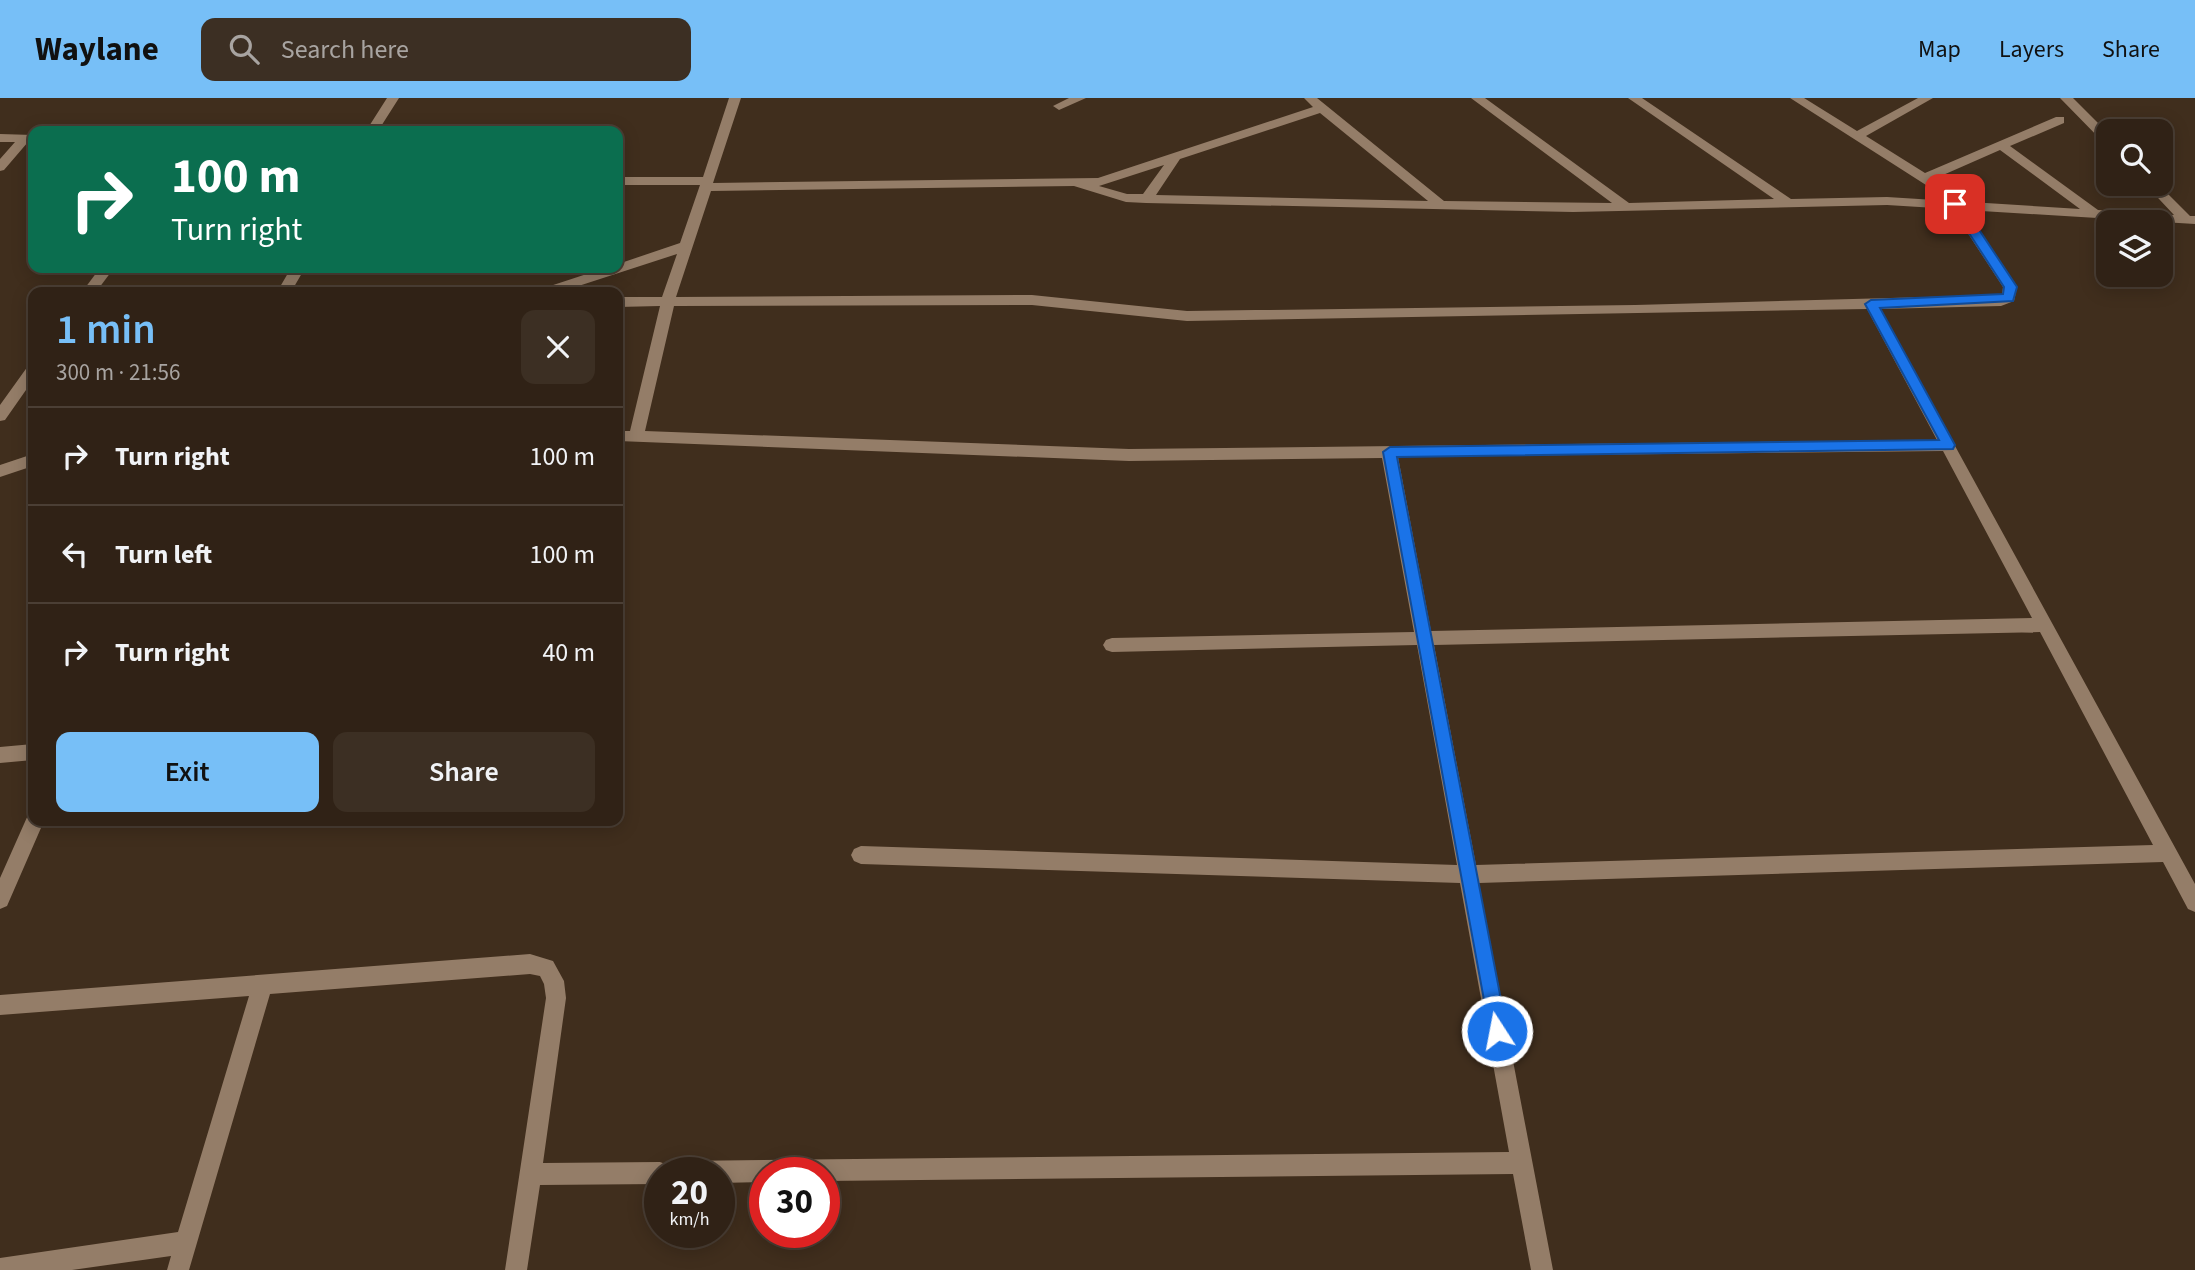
<!DOCTYPE html>
<html lang="en">
<head>
<meta charset="utf-8">
<style>
  :root { --surface:#302216; --page:#3c2f23; --text:#f1f3f6; --muted:#a8a4a1; --line:#4b3f35; --accent:#77bff7 }
  body { margin:0; font-family:"Source Sans 3",sans-serif; background:var(--page); color:var(--text); height:100vh; display:flex; flex-direction:column; font-size:26px; white-space:nowrap }
  * { box-sizing:border-box; margin:0 }
  p { font-size:23px; color:var(--muted) }
  .icon { flex:none; width:38px; height:38px; fill:none; stroke:currentColor; stroke-width:2; stroke-linecap:round; stroke-linejoin:round }
  .map { position:relative; flex:1; overflow:hidden }
  .panel { position:absolute; left:28px; top:189px; width:595px; height:539px; display:flex; flex-direction:column; background:var(--surface); border-radius:14px; box-shadow:0 4px 18px #0003,0 0 0 2px var(--line) }
  .panel>* { flex:none }
  .banner { position:absolute; left:28px; top:28px; width:595px; height:147px; border-radius:14px; box-shadow:0 4px 18px #0003,0 0 0 2px var(--line); background:#0b6e4f; color:#fff; overflow:hidden }
  .controls { position:absolute; left:2096px; top:21px; display:grid; gap:14px }
  .controls a { display:grid; place-items:center; width:77px; height:77px; border-radius:14px; background:var(--surface); box-shadow:0 4px 18px #0003,0 0 0 2px var(--line); font-size:35px }
  .speed { position:absolute; left:644px; top:1059px; display:flex; gap:14px; font-size:35px; font-weight:700; text-align:center }
  .speed>* { display:grid; place-content:center; width:91px; height:91px; border-radius:50%; background:var(--surface); box-shadow:0 4px 18px #0003,0 0 0 2px var(--line); line-height:1 }
  .speed small { font-size:18px; font-weight:400 }
  .speed .limit { border:10px solid #d22; background:#fff; color:#111 }
  .pin { position:absolute; display:grid; place-items:center; width:60px; height:60px; color:#fff; margin:-30px; border-radius:14px; box-shadow:0 4px 10px #0006 }
  .me { position:absolute; width:77px; margin:-38px; rotate:349deg; stroke-linejoin:round; filter:drop-shadow(0 0 5px #0008) }
  .turn { display:flex; align-items:center; gap:24px; height:147px; padding:0 28px; font-size:32px }
  .turn .icon { width:91px; height:91px; stroke-width:2.5 }
  .turn b { display:block; font-size:49px; line-height:60px }
  .round { display:grid; place-items:center; flex:none; width:74px; height:74px; border-radius:14px; background:var(--page) }
  .summary { display:flex; align-items:center; justify-content:space-between; height:119px; padding:0 28px }
  h1 { font-size:42px; font-weight:600; line-height:52px; color:var(--accent) }
  .action { display:flex; gap:14px; margin-top:auto; padding:14px 28px }
  .action a { flex:1; height:80px; border-radius:14px; background:var(--accent); color:#111; font-size:28px; font-weight:600; line-height:80px; text-align:center }
  .action a+a { background:var(--page); color:var(--text) }
  ul { padding:0; list-style:none }
  li { display:flex; align-items:center; gap:21px; height:98px; padding:0 28px; border-top:2px solid var(--line) }
  li div { flex:1 }
  li b { display:block; font-size:26px }
  li em { font-style:normal }
  header { display:flex; align-items:center; gap:42px; box-sizing:border-box; height:98px; padding:0 35px; background:var(--accent); color:#111 }
  header strong { font-size:33px }
  nav { display:flex; gap:38px; margin-inline-start:auto; font-size:24px }
  .search { width:490px; height:63px; background:var(--page); display:flex; align-items:center; gap:18px; box-sizing:border-box; padding:0 24px; border-radius:14px; color:var(--muted); font-size:26px }
  .map>svg:first-child { display:block }
  .lines { fill:none; stroke-linecap:round; stroke-linejoin:round }
  .minor { fill:#947d68; fill-rule:evenodd }
  .route { fill:#1a73e8; stroke:#114b97; stroke-width:2 }
</style>
</head>
<body>
<header>
<strong>Waylane</strong>
<div class="search"><svg class="icon" aria-label="search" viewBox="0 0 24 24"><circle cx="10" cy="10" r="6"/><path d="M15 15l6 6"/></svg>Search here</div>
<nav><a>Map</a><a>Layers</a><a>Share</a></nav>
</header>
<div class="map">
<svg width="2195" height="1172" viewBox="0 0 2195 1172">
  <rect width="100%" height="100%" fill="#402e1d"/>
  <g class="lines">
    <!-- minor -->
    <path class="minor" d="M387,0H399L378,33H366Z
      M729,0H741L713,85L1098,80L1313,9L1304,0H1317L1444,103L1612,105L1471,0H1485L1629,105L1774,101L1628,0H1642L1791,101L1887,99L1951,103L1790,0H1804L1857,33L1918,0H1933L1866,38L1925,75L2056,19H2064V25L2010,48L2098,112L2174,117L2145,86H2158L2190,118H2195V126L1965,112L2017,189L2014,203L2001,208L1880,211L2195,786V814L2188,811L2163,764L1479,785L1553,1172H1531L1513,1076L824,1083V1074H765V1084L719,1085V1074H660V1086L540,1087L527,1172H505L546,900L544,886L540,878L530,876L270,896L189,1172H167L171,1158L72,1172H0V1160L178,1134L249,898L0,917V897L530,856L553,863L564,883L566,900L543,1065L660,1064L668,1067L670,1073L673,1066L681,1063L1509,1054L1460,785L861,766L854,763L851,757L854,751L861,748L1457,767L1417,547L1112,554L1106,552L1103,547L1106,542L1112,540L1414,534L1382,360L1129,363L618,343V333H630L660,208L618,209V199H662L677,156L560,194H539L541,191L605,170H618V166L680,145L700,87H618V79H703ZM1320,15L1428,103L1156,97L1180,61ZM2000,52L2080,111L1970,104L1934,81ZM1164,67L1143,96H1127L1099,88ZM1074,88L1126,104L1146,105L1573,114L1887,107L1952,111L2003,189L2002,197L1635,207L1187,213L1032,197L676,199L711,93ZM1032,207L1187,223L1867,211L1937,342L1129,351L645,333L674,208ZM1943,353L2032,520L1431,533L1398,359ZM2040,534L2153,747L1476,767L1434,547Z
      M1069,0H1086L1059,12L1053,8Z
      M2060,0H2073L2109,36V47L2105,46Z
      M0,36L33,37V43L28,44L4,72L0,73V61L15,44H0Z
      M100,170H114L96,194H82Z
      M291,170H305L291,194H277Z
      M33,267V282L5,322L0,323V307L28,268Z
      M33,356V368L0,379V367Z
      M33,646V662L0,665V649Z
      M33,715V723H44L7,808L0,811V780L28,717Z"/>
  </g>
  <!-- route -->
  <path class="route" d="M1955,102L1960,103L2017,189L2013,203L1880,210L1955,347L1953,351L1397,359L1507,933L1504,940L1497,942L1491,940L1383,354L1390,349L1939,342L1865,206L1871,202L2003,196L2004,189L1950,106Z"/>
</svg>
<div class="controls">
<a><svg class="icon" aria-label="search" viewBox="0 0 24 24"><circle cx="10" cy="10" r="6"/><path d="M15 15l6 6"/></svg></a>
<a><svg class="icon" aria-label="layers" viewBox="0 0 24 24"><path d="M12 4l9 5-9 5-9-5zM3 14l9 5 9-5"/></svg></a>
</div>
<div class="speed"><div>20<small>km/h</small></div><div class="limit">30</div></div>
<div class="pin" style="left:1955px;top:106px;background:#d93025"><svg class="icon" aria-label="arrive" viewBox="0 0 24 24"><path d="M6 21V4h12l-3 4 3 4H6"/></svg></div>
<svg class="me" style="left:1497px;top:933px" viewBox="-20 -20 40 40"><circle r="17" fill="#1a73e8" stroke="#fff" stroke-width="3"/><path d="M0-11L8 9 0 5-8 9z" fill="#fff"/></svg>
<div class="banner">
<div class="turn"><svg class="icon" aria-label="right" viewBox="0 0 24 24"><path d="M7 20v-9h11M14 6l5 5-5 5"/></svg><div><b>100 m</b>Turn right</div></div>
</div>
<section class="panel">
<div class="summary"><div><h1>1 min</h1><p>300 m · 21:56</p></div><a class="round"><svg class="icon" aria-label="close" viewBox="0 0 24 24"><path d="M6 6l12 12M18 6L6 18"/></svg></a></div>
<ul>
<li><svg class="icon" aria-label="right" viewBox="0 0 24 24"><path d="M7 20v-9h11M14 6l5 5-5 5"/></svg><div><b>Turn right</b></div><em>100 m</em></li>
<li><svg class="icon" aria-label="left" viewBox="0 0 24 24"><path d="M17 20v-9H6M10 6l-5 5 5 5"/></svg><div><b>Turn left</b></div><em>100 m</em></li>
<li><svg class="icon" aria-label="right" viewBox="0 0 24 24"><path d="M7 20v-9h11M14 6l5 5-5 5"/></svg><div><b>Turn right</b></div><em>40 m</em></li>
</ul>
<div class="action"><a>Exit</a><a>Share</a></div>
</section>
</div>
</body>
</html>
